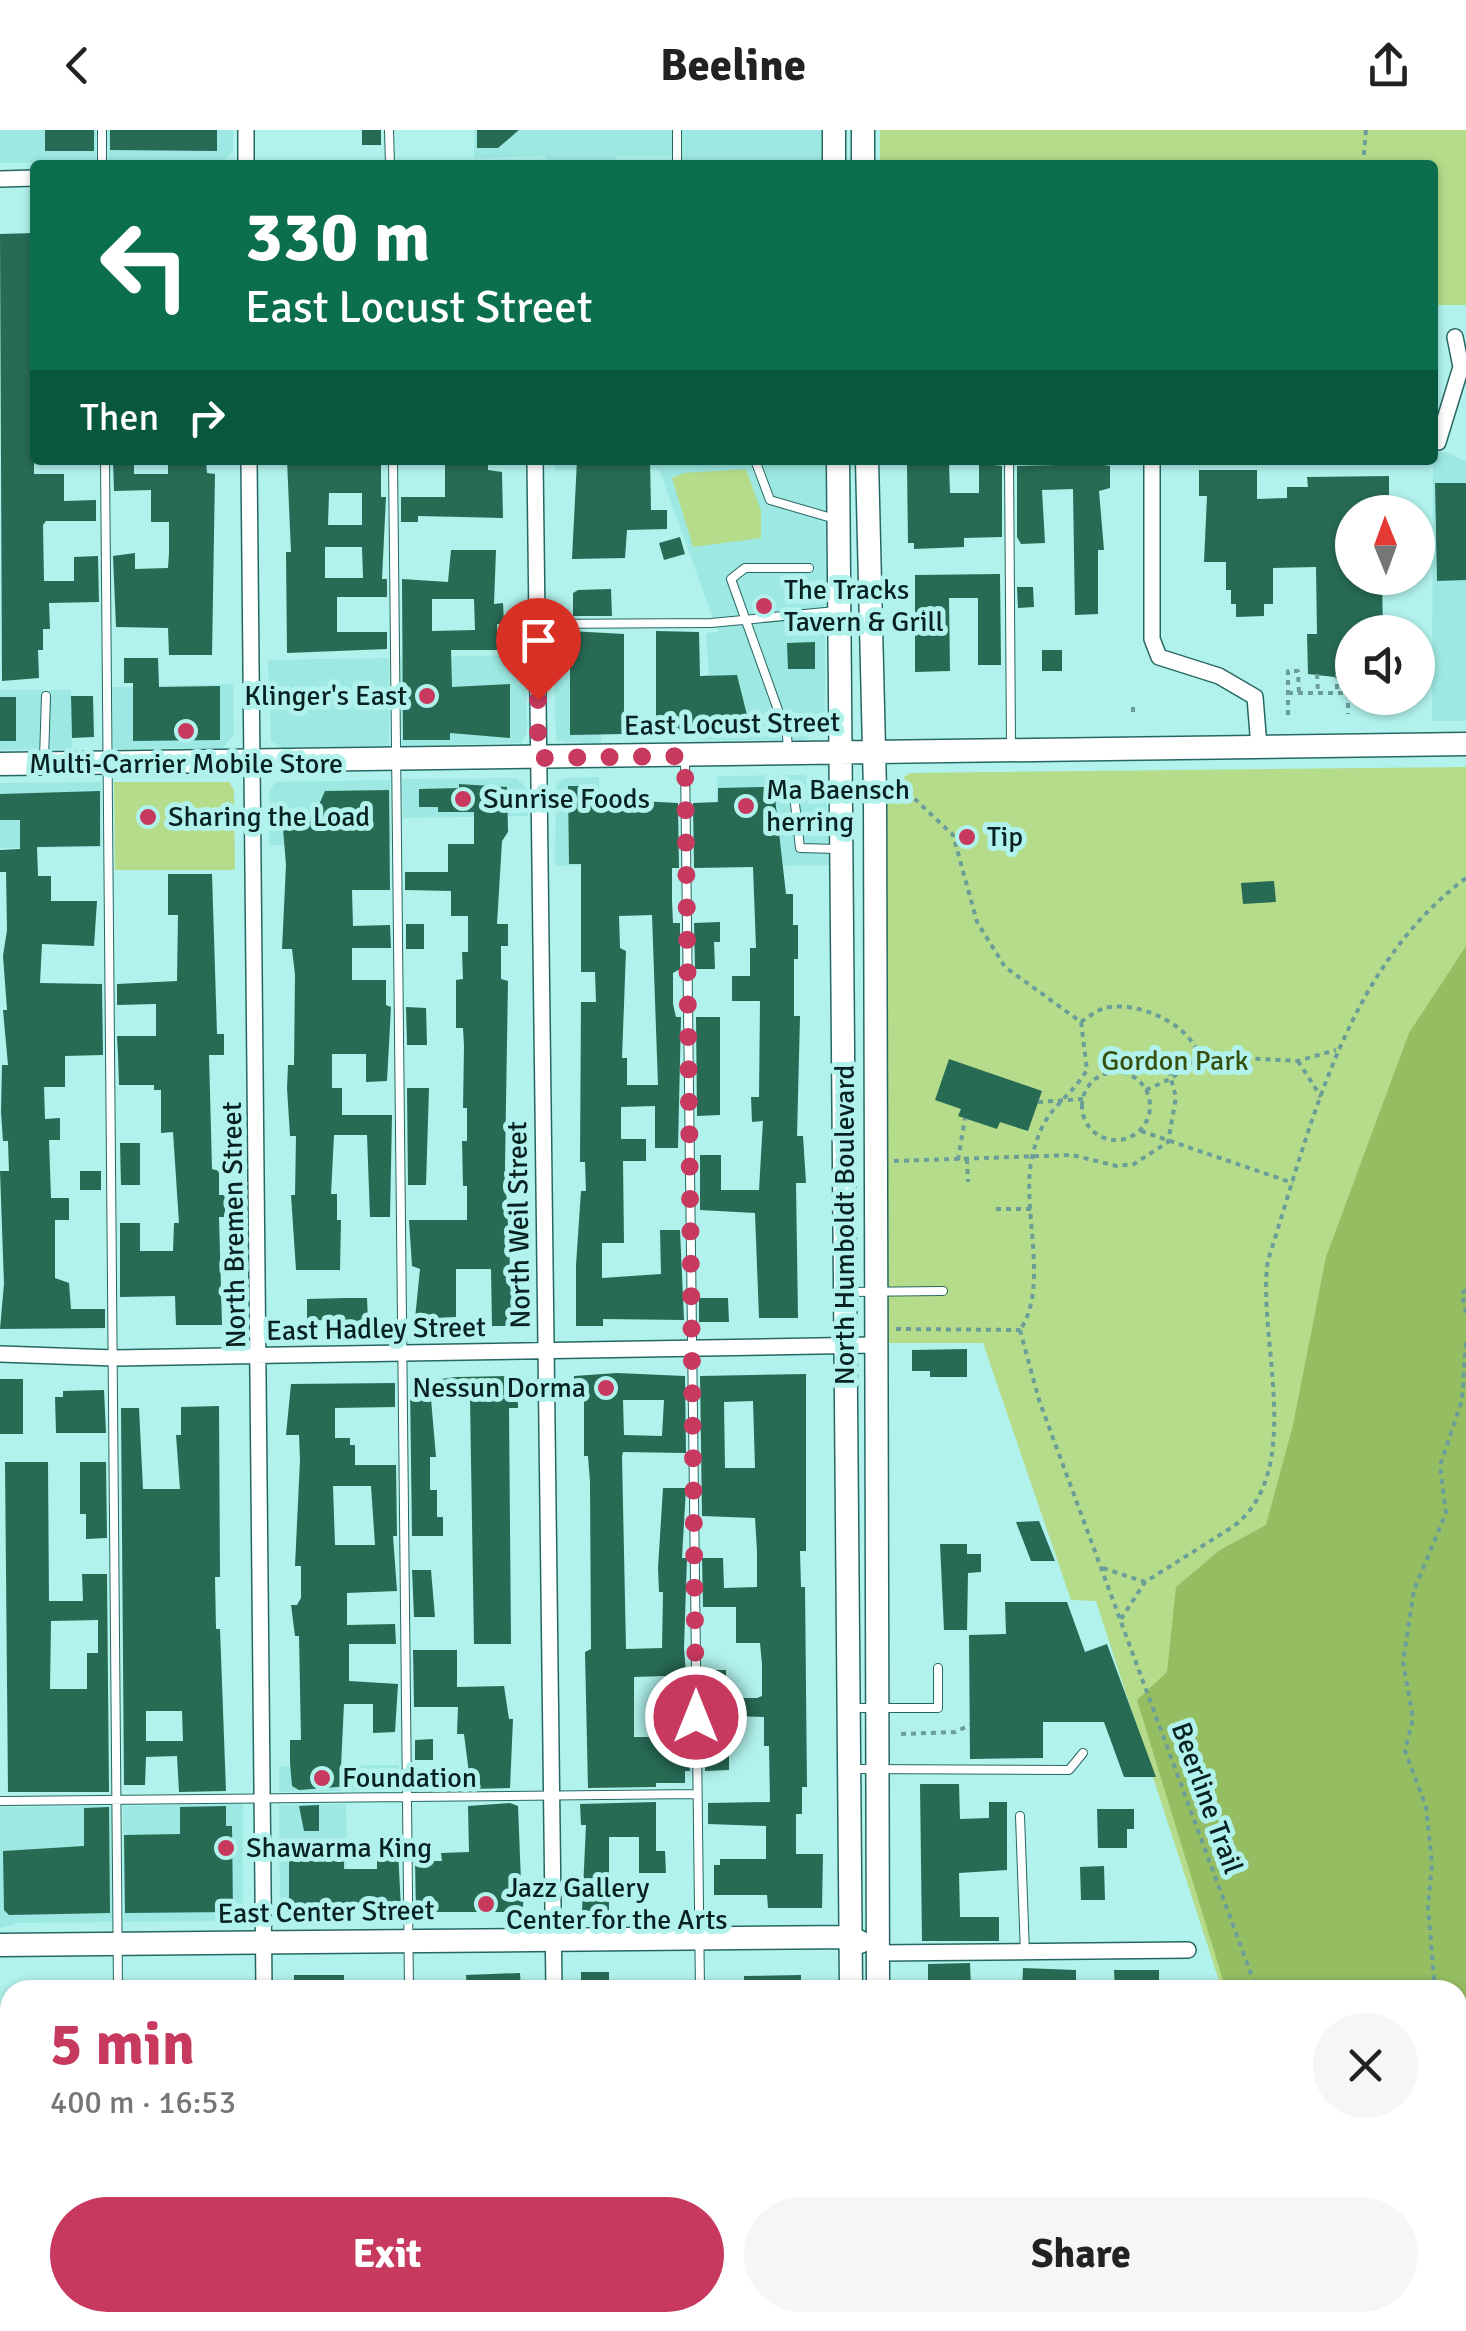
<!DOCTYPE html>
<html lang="en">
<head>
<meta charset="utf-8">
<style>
  :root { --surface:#fff; --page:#f6f6f6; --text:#222; --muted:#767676; --accent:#c8395f }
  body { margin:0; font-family:Signika,sans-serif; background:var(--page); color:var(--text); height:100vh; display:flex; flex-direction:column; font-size:38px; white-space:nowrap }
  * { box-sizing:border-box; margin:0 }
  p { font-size:32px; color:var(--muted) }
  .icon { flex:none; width:55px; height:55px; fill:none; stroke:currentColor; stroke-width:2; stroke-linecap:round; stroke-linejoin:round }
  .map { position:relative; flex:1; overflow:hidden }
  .drawer { position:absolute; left:0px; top:1850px; width:1468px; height:352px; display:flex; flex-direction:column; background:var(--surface); border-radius:30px 30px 0 0; box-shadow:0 2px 8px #0004 }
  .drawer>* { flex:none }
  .banner { position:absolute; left:30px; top:30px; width:1408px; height:305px; border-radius:10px; box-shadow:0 2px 8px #0004; background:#0b6e4f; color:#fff; overflow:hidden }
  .needle { width:65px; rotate:359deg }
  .fabs { position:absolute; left:1335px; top:365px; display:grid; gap:20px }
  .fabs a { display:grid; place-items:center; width:100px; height:100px; border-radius:50%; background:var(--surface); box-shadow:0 2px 8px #0004; font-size:50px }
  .pin { position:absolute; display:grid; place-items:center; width:85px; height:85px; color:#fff; margin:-102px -42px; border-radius:50% 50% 50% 0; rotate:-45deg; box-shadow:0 0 10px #0007 }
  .pin .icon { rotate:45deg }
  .me { position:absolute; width:110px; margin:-55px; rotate:0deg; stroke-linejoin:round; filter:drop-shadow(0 0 8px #0008) }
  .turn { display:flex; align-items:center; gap:35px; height:210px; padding:0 50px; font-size:45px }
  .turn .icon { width:130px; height:130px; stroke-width:2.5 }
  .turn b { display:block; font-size:70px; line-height:85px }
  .then { display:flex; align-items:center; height:95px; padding:0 50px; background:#0003; gap:20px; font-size:38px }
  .round { display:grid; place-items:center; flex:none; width:105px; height:105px; border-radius:52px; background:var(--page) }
  .head { display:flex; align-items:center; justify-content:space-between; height:170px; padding:0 50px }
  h1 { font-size:60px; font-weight:800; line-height:75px; color:var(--accent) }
  .action { display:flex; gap:20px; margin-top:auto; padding:20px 50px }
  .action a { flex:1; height:115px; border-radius:60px; background:var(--accent); color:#fff; font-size:40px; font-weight:800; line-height:115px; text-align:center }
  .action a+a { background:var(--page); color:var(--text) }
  header { display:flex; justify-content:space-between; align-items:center; height:130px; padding:0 50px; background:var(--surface); font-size:45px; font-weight:800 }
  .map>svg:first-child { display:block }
  .built { fill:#9de8e2 }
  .green { fill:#b5dc8a }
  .forest { fill:#95be63 }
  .building { fill:#276b55; fill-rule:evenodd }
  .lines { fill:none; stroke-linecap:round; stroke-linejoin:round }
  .lane-casing { stroke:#276763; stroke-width:10 }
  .street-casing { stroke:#276763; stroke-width:18 }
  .secondary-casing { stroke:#276763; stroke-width:25 }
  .path { stroke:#6c9e99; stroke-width:4; stroke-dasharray:5 5; stroke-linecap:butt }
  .lane { stroke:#fff; stroke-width:8 }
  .street { stroke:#fff; stroke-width:15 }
  .secondary { stroke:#fff; stroke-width:22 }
  .route { stroke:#c8395f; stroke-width:18; stroke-dasharray:0 32.4 }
  .poi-dot { fill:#c8395f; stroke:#b1f2ec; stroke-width:4 }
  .labels { text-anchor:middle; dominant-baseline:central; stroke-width:10; stroke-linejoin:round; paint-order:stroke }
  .poi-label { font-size:28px; fill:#072220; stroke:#b1f2ec; text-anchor:start }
  .street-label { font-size:28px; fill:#072220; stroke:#b1f2ec }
  .park-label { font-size:28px; fill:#364f0e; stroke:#b1f2ec }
</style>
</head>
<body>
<header><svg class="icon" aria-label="back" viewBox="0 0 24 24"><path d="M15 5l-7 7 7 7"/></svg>Beeline<svg class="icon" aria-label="share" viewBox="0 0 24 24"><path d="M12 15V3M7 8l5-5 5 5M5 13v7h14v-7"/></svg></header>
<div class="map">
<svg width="1466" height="2201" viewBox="0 0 1466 2201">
  <rect width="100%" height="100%" fill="#b1f2ec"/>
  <!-- built -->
  <path class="built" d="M0,0H96V32L0,33Z
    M108,0H233V21L223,31L109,32Z
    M474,0H673V26H616L617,35H546L545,26L474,28Z
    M682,0H823L824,35H682Z
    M1433,322H1447L1466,332V591H1432Z
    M554,330H826L825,589L820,603L804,610H701L702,546L709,545L706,503L718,502L659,339L555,340Z
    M553,522H600L601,614L556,611Z
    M526,525L527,603L521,613L402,616L400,527Z
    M389,528V616L281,618L271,611L268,530Z
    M233,554L234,604L223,618L113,619L112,557Z
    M0,560H71L72,619L0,620Z
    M802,645L818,649L825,662L831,735L716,737L717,646Z
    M599,647L600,736H555L556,655L564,648Z
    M517,648L528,660V686L403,688L402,649Z
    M390,650L391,714L269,715V663L275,652Z
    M101,652L102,717L0,718V653Z
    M399,1635V1660L279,1662V1636Z
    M243,1674V1785L234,1791L124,1792L123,1676Z
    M346,1674L347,1790L291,1791L280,1778L279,1675Z
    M112,1676V1792L18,1793L0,1798V1677Z
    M403,2193H542V2201H403Z"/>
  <!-- green -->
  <path class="green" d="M880,0H1466V175H1433L1432,35H880Z
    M746,339L761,381V408L693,417L672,348L684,343Z
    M1466,637V2201L1458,2192V1860H1222L1096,1471L1071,1470L983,1213H882L886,665L891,655L910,643Z
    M114,652H229L234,660L235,740H115Z"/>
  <!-- forest -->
  <path class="forest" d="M1466,816V2201H1341L1338,2193L1458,2192V1860H1226L1137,1570L1167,1542L1176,1457L1220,1420L1266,1395L1293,1295L1326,1127L1409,903Z"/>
  <!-- building -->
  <path class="building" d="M45,0H94V21H45Z
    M110,0H217V21L110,20Z
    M362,0H381V15H362Z
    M477,0H519L498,18H477Z
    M35,103L34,344H64V371L96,370V391H46L43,395L44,451H74V427L98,426L99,472L49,473L50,499H43V520H38L39,548L2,551L0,104Z
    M113,330H134V344H168V330H206L207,343L215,344L212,525H169L168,498L116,497L113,426L135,423V439L168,438L169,423V392H151V360L114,361Z
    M287,330H381V367H386L382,449H387V467H337V502H387V519L287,523L286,422H291ZM329,363H362V395H328ZM325,417H362L363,448H325Z
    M445,330H488V340L502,342L503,388L418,386V392H401V367H445Z
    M577,330H650L651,380H667V399L627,400L625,428L572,429Z
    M979,333L1002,336V407L964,408V417L914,419V413H908L907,335L949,334L950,363H979Z
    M1098,334L1110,336V358L1099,361L1104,420H1098V484L1075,485L1073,359L1042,360L1045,413L1021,414L1017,407V336Z
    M1199,340H1257V369L1287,368V357H1308L1307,347L1389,346V378H1381V382H1352V448H1382L1383,502H1352V549L1308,544L1307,504H1317L1316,437L1273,438V474H1264V486L1236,487V474H1231V460H1226V432H1204L1207,366H1199Z
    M1435,353H1466V450L1437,451Z
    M680,407L685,424L664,430L659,413Z
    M451,420H496L494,474L503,473L504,494H497L498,520H451L452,557L510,554V608L450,603V610H403L402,449L448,452ZM432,469H474L475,500L432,501Z
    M1000,444L1001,535H978V468H949L950,541L915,542V445Z
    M1017,457H1033L1034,477L1018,478Z
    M611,459L612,486H573V463L578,460Z
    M570,501L624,504V604L570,605Z
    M656,501L699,502L700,546L737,545L752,605L656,601Z
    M815,512V539H788L787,513Z
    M1042,520H1062V541H1042Z
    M124,528H158L159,557L220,556V610L133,611V553H124Z
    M71,566H93L94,607L72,608Z
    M0,567H16V611H0Z
    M459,654L507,657L508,702L502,711L497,794H508V816H501V849L508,851L505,1036L513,1196H492L491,1139H456V1187L415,1189L420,1139L412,1136L409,1090H467V1056H463L462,1011H467V978H463L464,916L463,898H456V850L463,849L462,822H468V786H451V761L405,760V742H448V714H474V682H438V677H419V659L459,658Z
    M568,656H595V665H619L620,670L678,673L679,738H672V771L673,793H680V839L673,843V874L676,887H681L678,1018H655V976L621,977V1009H646V1031H623L624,1113H602V1148L661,1144L660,1100H680L684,1190L603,1189V1196H576V1135L581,1061H586L585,1032H580L581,872H596L595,842H581V734H569ZM652,785L658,955H627V928H622L626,821L620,818L619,786Z
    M763,657L774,659L786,764H793V795H798V829H794V886H800L797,1006H803L806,1053H796L798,1188H759L755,1083L700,1080V1025H721V1060H759L763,991L752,992L751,967H759L760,871H732V846H750V818H756L753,737L694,738L693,673L718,672V658Z
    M389,660L390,760H352L353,796L390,795L391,818H352V850H386V875L391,877L387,951L366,952V924H332V958H342V985H392L390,1087H370L367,1005H334L331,1064H337V1090H341L340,1140H296L291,1065H295L296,1006H290L287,958L288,935H294L295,845L292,819H282L286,735L282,686H314L325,661Z
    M100,661V716L37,717L38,746H51V771H97L94,816L42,814L40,853L102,854L103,925L65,926V957H44L45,989L60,988V1010H49L51,1068H69V1090H55V1148L69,1153L71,1179H105V1198L0,1199L4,1154L0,1041H9L8,1011H3L1,982L2,935H8L3,880H7L3,826L7,800L6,742H0V720L20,719V690H0V664Z
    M168,744H212L217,904H224V925H209L212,1039L219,1041V1065H225V1087H219L222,1195H176L175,1166L120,1167V1093H140V1121H173L174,1093H179L173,1002L161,1003V960H154V955H119L118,925L117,906H156V874L117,875V854L177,851L178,785H168Z
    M1274,751L1276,772L1243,774L1241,753Z
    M720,792V812H714L715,839H695L694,793Z
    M406,794H424V819H406Z
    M406,877L426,878L427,915H407Z
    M696,887H720V985L697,986Z
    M949,929L1042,961L1028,1001L1000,992L997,999L958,986L961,979L935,970Z
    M407,958H429L426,1055H408Z
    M120,1013H140V1055H121Z
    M80,1041H101V1060H80Z
    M346,1168H367L368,1191L307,1190V1169Z
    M699,1168H728L729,1192H699Z
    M967,1219V1247H930V1241H912V1220Z
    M617,1243L685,1246L686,1323L623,1322L622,1326L626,1519L662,1518L663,1462H659L658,1438L663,1358H686L682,1428H687L684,1518L689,1584H684L690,1641H685V1653H656V1657L588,1658L585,1522L591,1519L590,1352L588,1326H584V1271H574V1246ZM623,1270H664L662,1306L624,1305ZM665,1546V1607H634V1547Z
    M806,1244V1421H800L801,1457H805L807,1657H802V1684H796V1724H823L822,1778H768L767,1765H714V1735H720V1729H766V1696L708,1694V1673L770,1672L769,1616H764V1587L704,1585V1540H726V1568H757L762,1566V1534L760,1513H736V1477H703L702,1428H723L724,1458L757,1457V1421L755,1388L702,1386L700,1246ZM753,1271L755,1338H725L724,1272Z
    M517,1246L518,1278H509L511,1514H474L470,1269H431L436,1327H430V1360H437V1387H443V1406H412L410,1253L456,1247Z
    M0,1249H23V1304H0Z
    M395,1253V1277L335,1278V1308H350V1315H355V1335H396L397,1406H393L397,1461L347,1463V1495L395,1494L396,1514H349V1551L398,1554L395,1602L373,1603V1574H344L341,1636H348L349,1656L299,1660L292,1656L290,1633V1610H301L299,1506H295L291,1475H297L301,1468V1436H295L300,1330L299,1305H286L291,1254ZM333,1356H371L375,1415H335Z
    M104,1260L106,1303H56L55,1267H63V1261Z
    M219,1276L220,1447H215L216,1499H220L226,1661L179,1662L177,1626L146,1627L145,1655H124L121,1278H139L143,1359H180L176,1305H181V1277ZM146,1581H182L183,1611H146Z
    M5,1332H48L49,1471H83L82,1444H107L109,1662H8ZM98,1490V1523H87V1559H50L51,1491Z
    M80,1332H106L107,1408L86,1409V1384H80Z
    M1039,1391L1055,1431H1031L1016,1392Z
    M940,1414H967V1424H981V1442L968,1443L967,1500H944Z
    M412,1440H431L435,1487H414Z
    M1005,1472H1067L1085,1522L1107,1514L1156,1647H1124L1104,1592H1043V1628L970,1629L969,1505L1006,1504Z
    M413,1520H457V1557L504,1556L509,1589H513L510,1658L471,1659L464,1604H457L458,1577H414Z
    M433,1609V1630H415V1610Z
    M705,1620H729V1640L705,1641Z
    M920,1654H959L960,1689L989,1688V1672H1007V1740L959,1743L960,1787H999V1811H922Z
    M656,1672V1721H665L666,1743H639V1707H609V1781H582L586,1695H581L580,1674Z
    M510,1673L518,1676L521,1752H526L522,1782H416L415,1731H442L441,1723L469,1722L468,1676Z
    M319,1675V1701H304L299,1676Z
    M226,1676V1696H232L233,1782L125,1783L124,1705L180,1704V1677Z
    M109,1677L110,1783L9,1785L4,1780L3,1721L84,1716V1678Z
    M1097,1679H1134V1699H1127V1718H1098Z
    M377,1720H398L401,1778L289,1783V1731H317V1724L344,1723V1739H377Z
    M1104,1736L1105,1770H1081L1080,1737Z
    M970,1833L971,1858L928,1860V1834Z
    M1023,1838L1076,1840V1860H1022Z
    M1114,1840H1159V1860H1115Z
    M581,1842H609V1860H581Z
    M520,1843L521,1860H467L466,1845Z
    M294,1845H344V1860H294Z
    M801,1845V1860H744V1846Z"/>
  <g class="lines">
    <!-- lane casing -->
    <g class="lane-casing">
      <path id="lane" d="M102,0V35
        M389,0L390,35
        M677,0V35
        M105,330L118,1860
        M393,330L409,1860
        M755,330L770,370L835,389
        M1009,330L1011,615
        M537,494L711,493L836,481
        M788,621L787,605L731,449L745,438H809
        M44,629L46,566
        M685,630L700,1860
        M794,665L800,718L837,719
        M848,1162L943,1161
        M853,1578H938V1538
        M854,1639L1069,1640L1083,1623
        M0,1671L697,1664
        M1020,1686L1025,1824
        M0,1961L10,1960
        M122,2192V2201
        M705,2192V2201
        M1305,2192L1306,2201
        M1140,2201L1143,2192"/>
    </g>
    <!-- street casing -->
    <g class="street-casing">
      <path id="street" d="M246,0V35
        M0,49L35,48
        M1432,312H1438L1461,237L1455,207
        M249,330L264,1860
        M535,330L554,1860
        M1152,330V509L1159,527L1219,546L1255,567L1259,617
        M0,1224L115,1228L874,1215
        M878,1823L1188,1820
        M269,2192V2201
        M557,2192V2201"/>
    </g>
    <!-- secondary casing -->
    <g class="secondary-casing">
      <path id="secondary" d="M834,0V35
        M863,35V0
        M838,330L851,1860
        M867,330L875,661L878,1860
        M0,634L1466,614
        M0,1815L851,1807L860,1812
        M856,2192V2201
        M881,2192V2201"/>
    </g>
    <!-- path -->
    <path class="path" d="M1363,35L1366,0
      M1317,544L1318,563
      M1337,544V563
      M1288,563H1352
      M1348,563V584
      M1133,582V573
      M1288,585V541H1298L1299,563
      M900,655L953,705L977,792L1005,837L1081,892L1087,940C1064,976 1045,975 1033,1023C1019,1075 1051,1154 1020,1200
      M1081,892C1090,886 1099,878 1110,877C1142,873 1188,894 1199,925
      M1298,931L1321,967
      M1082 976a34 34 0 1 1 68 0a34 34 0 1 1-68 0Z
      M1127,944L1135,924
      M1146,960L1172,948L1199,926L1298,931L1336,920
      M1038,972L1083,969
      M1141,1001L1293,1053
      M967,1029L968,1052
      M958,1030L965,988
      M894,1031L1072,1025L1117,1036L1134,1034L1168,1012L1176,967L1169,942
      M996,1079H1031
      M1466,1160L1462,1163L1466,1183
      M896,1199L1020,1200
      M1020,1200L1039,1270L1257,1860
      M1103,1438L1145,1452
      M1121,1489L1145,1452L1234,1396C1307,1339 1256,1206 1268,1130C1312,993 1345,839 1466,748
      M901,1604L955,1602L970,1595
      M1435,1860L1428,1776L1432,1734L1426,1677L1405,1621L1413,1588L1403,1532L1414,1460L1446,1383L1440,1336L1462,1270L1466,1212
      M1458,2110L1466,2150
      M1370,2192L1372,2201"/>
    <!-- lane -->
    <use href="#lane" class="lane"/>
    <!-- street -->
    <use href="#street" class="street"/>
    <!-- secondary -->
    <use href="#secondary" class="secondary"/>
  </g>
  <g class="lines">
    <!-- route -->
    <path class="route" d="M538,570V628L685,626L696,1587"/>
  </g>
  <!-- markers -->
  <g class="poi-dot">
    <circle cx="764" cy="476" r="10"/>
    <circle cx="427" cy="566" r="10"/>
    <circle cx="186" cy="601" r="10"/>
    <circle cx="463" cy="669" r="10"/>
    <circle cx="746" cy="676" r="10"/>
    <circle cx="148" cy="687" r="10"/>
    <circle cx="967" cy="707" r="10"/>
    <circle cx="606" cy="1258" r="10"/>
    <circle cx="322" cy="1648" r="10"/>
    <circle cx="226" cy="1718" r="10"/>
    <circle cx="486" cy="1774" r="10"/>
  </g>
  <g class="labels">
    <!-- poi labels -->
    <g class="poi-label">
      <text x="784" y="460">The Tracks<tspan x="784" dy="32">Tavern &amp; Grill</tspan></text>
      <text x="407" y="566" text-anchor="end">Klinger's East</text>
      <text x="186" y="634" text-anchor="middle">Multi-Carrier Mobile Store</text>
      <text x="766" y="660">Ma Baensch<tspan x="766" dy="32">herring</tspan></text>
      <text x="483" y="669">Sunrise Foods</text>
      <text x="168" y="687">Sharing the Load</text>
      <text x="987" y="707">Tip</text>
      <text x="586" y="1258" text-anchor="end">Nessun Dorma</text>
      <text x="342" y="1648">Foundation</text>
      <text x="246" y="1718">Shawarma King</text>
      <text x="506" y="1758">Jazz Gallery<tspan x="506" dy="32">Center for the Arts</tspan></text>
    </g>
    <!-- street labels -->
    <g class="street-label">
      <text transform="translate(732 594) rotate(-1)">East Locust Street</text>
      <text transform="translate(234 1095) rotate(-91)">North Bremen Street</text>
      <text transform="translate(519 1095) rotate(-91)">North Weil Street</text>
      <text transform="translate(845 1095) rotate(-90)">North Humboldt Boulevard</text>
      <text transform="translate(376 1199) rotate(-1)">East Hadley Street</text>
      <text transform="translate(1207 1668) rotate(70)">Beerline Trail</text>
      <text transform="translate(326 1782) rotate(-1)">East Center Street</text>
    </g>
    <!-- park labels -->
    <g class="park-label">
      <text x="1175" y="931">Gordon Park</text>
    </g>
  </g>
</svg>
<div class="fabs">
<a><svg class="needle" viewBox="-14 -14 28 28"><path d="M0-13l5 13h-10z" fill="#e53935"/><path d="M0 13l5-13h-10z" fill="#767676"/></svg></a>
<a><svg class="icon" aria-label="sound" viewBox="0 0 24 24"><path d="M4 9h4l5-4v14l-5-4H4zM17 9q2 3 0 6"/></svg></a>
</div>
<div class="pin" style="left:538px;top:570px;background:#d93025"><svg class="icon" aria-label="arrive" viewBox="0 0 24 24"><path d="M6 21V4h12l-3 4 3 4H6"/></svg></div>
<svg class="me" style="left:696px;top:1587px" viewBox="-20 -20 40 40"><circle r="17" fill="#c8395f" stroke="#fff" stroke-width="3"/><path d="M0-11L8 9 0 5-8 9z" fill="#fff"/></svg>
<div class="banner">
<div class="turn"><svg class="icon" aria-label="left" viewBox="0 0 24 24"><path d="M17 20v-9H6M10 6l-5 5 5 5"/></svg><div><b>330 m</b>East Locust Street</div></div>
<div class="then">Then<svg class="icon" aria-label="right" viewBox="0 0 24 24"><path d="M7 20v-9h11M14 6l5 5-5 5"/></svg></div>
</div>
<section class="drawer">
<div class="head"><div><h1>5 min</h1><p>400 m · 16:53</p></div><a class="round"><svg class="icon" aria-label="close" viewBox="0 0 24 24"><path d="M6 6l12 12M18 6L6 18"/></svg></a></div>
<div class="action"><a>Exit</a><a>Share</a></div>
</section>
</div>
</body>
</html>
